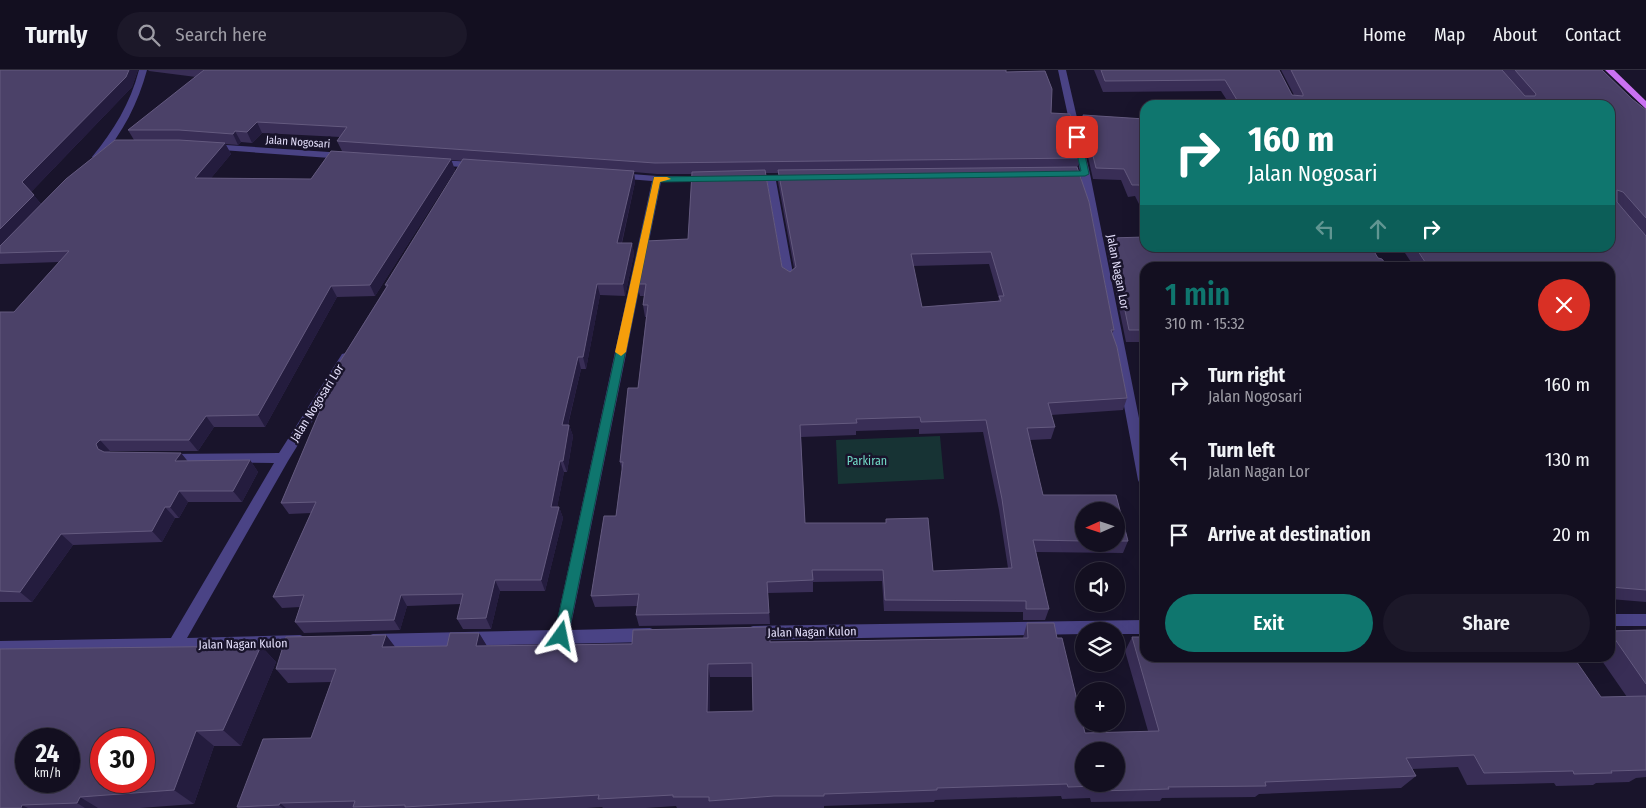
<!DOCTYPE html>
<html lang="en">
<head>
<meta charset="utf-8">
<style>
  :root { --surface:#130f20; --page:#1c1829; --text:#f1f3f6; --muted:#9d9ca5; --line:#322f3e; --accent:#0f766e }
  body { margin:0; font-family:"Fira Sans Condensed",sans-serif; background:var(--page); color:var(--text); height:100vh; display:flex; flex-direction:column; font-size:19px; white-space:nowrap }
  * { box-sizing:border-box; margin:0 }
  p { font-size:16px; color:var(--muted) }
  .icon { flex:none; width:28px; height:28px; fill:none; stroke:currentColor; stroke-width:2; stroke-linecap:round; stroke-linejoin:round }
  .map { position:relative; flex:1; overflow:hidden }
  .panel { position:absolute; left:1140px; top:192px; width:475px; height:400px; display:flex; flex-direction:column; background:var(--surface); border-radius:15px; box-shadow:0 5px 20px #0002,0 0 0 1px var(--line) }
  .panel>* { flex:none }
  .banner { position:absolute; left:1140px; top:30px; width:475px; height:152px; border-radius:15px; box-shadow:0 5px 20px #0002,0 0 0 1px var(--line); background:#0f766e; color:#fff; overflow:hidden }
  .needle { width:32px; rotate:267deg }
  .tools { position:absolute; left:1075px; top:432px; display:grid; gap:10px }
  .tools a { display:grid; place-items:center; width:50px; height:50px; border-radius:50%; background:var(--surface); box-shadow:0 5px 20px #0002,0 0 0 1px var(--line); font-size:25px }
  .speed { position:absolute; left:15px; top:658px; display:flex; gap:10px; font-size:25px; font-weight:700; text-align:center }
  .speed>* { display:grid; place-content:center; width:65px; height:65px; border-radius:50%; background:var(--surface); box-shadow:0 5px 20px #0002,0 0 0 1px var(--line); line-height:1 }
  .speed small { font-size:12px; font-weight:400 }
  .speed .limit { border:8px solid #d22; background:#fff; color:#111 }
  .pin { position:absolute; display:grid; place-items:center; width:42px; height:42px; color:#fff; margin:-21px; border-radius:10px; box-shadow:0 2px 8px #0006 }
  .me { position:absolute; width:55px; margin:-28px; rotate:12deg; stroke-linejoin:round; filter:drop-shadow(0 0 4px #0008) }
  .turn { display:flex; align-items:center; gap:18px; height:105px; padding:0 25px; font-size:22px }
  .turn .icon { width:65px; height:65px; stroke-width:2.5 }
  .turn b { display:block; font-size:35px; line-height:42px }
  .lanes { display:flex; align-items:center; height:48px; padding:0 25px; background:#0003; justify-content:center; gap:25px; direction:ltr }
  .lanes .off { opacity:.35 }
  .round { display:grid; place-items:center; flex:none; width:52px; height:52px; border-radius:26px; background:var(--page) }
  .head { display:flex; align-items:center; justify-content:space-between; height:85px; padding:0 25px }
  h1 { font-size:30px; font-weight:600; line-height:38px; color:var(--accent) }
  .primary-button { display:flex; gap:10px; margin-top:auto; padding:10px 25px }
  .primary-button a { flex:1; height:58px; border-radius:30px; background:var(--accent); color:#fff; font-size:20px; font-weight:600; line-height:58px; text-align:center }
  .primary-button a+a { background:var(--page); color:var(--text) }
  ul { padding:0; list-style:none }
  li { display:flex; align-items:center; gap:15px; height:75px; padding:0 25px }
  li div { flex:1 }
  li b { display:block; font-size:19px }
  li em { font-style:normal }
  header { display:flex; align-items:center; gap:30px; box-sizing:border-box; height:70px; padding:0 25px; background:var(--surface); border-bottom:1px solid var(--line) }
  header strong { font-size:24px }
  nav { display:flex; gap:28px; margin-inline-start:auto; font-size:18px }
  .search { width:350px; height:45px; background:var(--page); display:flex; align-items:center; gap:12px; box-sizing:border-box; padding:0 18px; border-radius:28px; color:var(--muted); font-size:19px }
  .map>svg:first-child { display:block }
  .green { fill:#173334 }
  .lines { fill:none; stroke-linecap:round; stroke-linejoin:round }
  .minor { fill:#4a4385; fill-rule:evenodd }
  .major { fill:#ca71f3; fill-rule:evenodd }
  .wall { fill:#392e56; fill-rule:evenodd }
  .shaded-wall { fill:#241c3e }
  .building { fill:#4b4168; stroke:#645a7f; fill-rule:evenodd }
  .route { fill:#0f766e; stroke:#0a4d48 }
  .slow { fill:#f59e0b }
  .labels { text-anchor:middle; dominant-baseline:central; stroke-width:5; stroke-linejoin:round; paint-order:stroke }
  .far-street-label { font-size:11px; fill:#e5e0fc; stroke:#19142b }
  .street-label { font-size:12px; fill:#e5e0fc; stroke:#19142b }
  .park-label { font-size:12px; fill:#71d8c5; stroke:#19142b }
</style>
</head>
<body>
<header>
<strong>Turnly</strong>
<div class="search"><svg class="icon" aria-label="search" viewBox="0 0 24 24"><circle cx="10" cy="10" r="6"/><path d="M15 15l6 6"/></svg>Search here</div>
<nav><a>Home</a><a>Map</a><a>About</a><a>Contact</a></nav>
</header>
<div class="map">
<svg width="1646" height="738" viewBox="0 0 1646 738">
  <rect width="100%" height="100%" fill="#19142b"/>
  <!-- green -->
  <path class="green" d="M940,366L944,409L838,414L836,370Z"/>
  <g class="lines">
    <!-- minor -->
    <path class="minor" d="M139,0H147C138,33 123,63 100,89H94L92,87C114,60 130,34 139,0Z
      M1058,0H1066L1090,104L1145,378V415L1140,414L1138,410L1081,107H1063L1058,104L1063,101H1080Z
      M211,74L344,83L348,86L344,89L208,79V75Z
      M436,90L476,92L481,95L476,98L433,95V91Z
      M618,103L657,106H708L713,109L708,112H661L570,560L650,558L655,560L657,565L655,570L650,572L373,578L368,576L365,571L368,566L373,564L555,560L652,111L615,108V104Z
      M750,105H795L800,108L795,111H776L794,209L793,211L789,212L784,209L767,111L747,110L745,108Z
      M346,283L352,287L288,391L187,568L300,565L305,567L308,572L305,577L300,579L0,585V571L171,568L274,393L167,392L163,390L161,387L163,384L279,383L342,284Z
      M1610,544H1646V556H1610Z
      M1145,550V564H1116V561H1084V564L753,570L748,568L746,563L748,558L753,556Z"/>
    <!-- major -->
    <path class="major" d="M1605,0H1614L1646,31V39Z"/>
  </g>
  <!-- wall -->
  <path class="wall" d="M0,0H138L132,17L31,122L41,134L66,109L115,70H134L128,60L196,7L149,1L148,0H1006V2L1045,1L1052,19L1051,43L1070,44L1080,88L1077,99L1089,132L1114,260L1112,264L1117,277L1127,328L1123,340L1051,345L1055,357L1051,369L1030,370L1043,425H1116L1128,471L1123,483L1036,482L1049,539L1045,550H1023V542L884,541L882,511L813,512V522L768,523L770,554L639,556L636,545L637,536L595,537L591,526L604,446H616L622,400L620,392L628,318H638L646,247H645L643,235L644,226H640L637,214L646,171L688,169L692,104H657L634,102L635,112L622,173H632L634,184L625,226L600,225L586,299H581L568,355H569L573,366L567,402H564L557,437H559L563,448L545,521H500L491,559H463L457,549L461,534L407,536L400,560L304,563L295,552L300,537L282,538L273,527L311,443L289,444L281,433L337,301L336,298L386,217L385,215L463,91L451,90L455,100L375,226L337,227L265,357H214L198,381H110L109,382L181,383L187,391L250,390L258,402L242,432H188L179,448H175L162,472L73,475L32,532H0V242H14L59,192L0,194ZM262,63L340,67L337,71L342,81H331L311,109L211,108L231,84L225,74L238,75L241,72L252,73ZM765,103H778V112L794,198L790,202L782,197ZM989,194L999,229L998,231L922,237L913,196ZM919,359V364L983,362L999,440L1008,498L933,501L928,448L886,449V453H805L801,367L856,365V361ZM1084,441H1116V474H1084Z
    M1094,0H1279L1292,25H1294L1281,0H1602L1632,29L1646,40V532L1610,529V198H1415L1405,183L1408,178H1610V35H1230L1221,21L1103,22Z
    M1083,45L1145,49V146L1135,126L1128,127L1121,110L1093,109L1081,56Z
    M1110,168L1378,188L1385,193L1382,198H1145V272H1126L1107,179Z
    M1027,553L1057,568L1085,663L1148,661L1125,581L1132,567L1601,627H1627L1600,588H1610V561L1646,560V707L1636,708L1629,712L1596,713L1593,715L1556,716L1554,713L1467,715L1458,697L1412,699L1416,706L1401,718L1259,724L1255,727L1162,728L1160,731L1091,732L1090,728L1062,729L1061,726L935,730L934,732L824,736V738H677L676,736L646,738H603L602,737L587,738H238L237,737L311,668L331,612L288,613L276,599L386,565L394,577L447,576L479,563L486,575L1023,568ZM710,607H752L753,641L710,642Z
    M261,576L276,592L241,676H214L194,734L140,738H0Z"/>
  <!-- shaded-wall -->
  <path class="shaded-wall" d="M129,0H138L132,17L30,123L22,112Z
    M257,52L262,63L252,73L247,62Z
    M235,61L241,72L238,75L233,64Z
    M225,73L231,84L202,119L195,108Z
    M451,89L455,100L375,226L370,215Z
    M634,101L635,112L619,184L617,173Z
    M34,125L42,136L0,179V159Z
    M632,173L634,184L625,226L623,214Z
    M597,214L600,225L586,299L583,287Z
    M331,216L337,227L265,357L258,345Z
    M578,287L581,299L565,366L562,355Z
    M206,346L214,357L198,381L189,370Z
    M569,355L573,366L567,402L563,391Z
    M100,370L110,381L106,385L98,379L96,374Z
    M181,383L190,394L175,391Z
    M250,390L258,402L242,432L233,421Z
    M560,391L564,402L555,448L551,437Z
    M179,421L188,432L179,448L170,437Z
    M165,437L175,448L162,472L152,461Z
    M559,437L563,448L545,521L541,510Z
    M61,464L73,475L32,532L20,522Z
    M495,510L500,521L491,559L486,548Z
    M401,525L407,536L400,560L394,550Z
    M479,563L487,576H476Z
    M386,565L396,578L382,577Z
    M261,576L276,592L241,676L223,660Z
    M708,594L710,607V655L707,642Z
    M196,661L214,676L194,734L174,720Z
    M80,727L98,738H85L77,733Z
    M280,733L286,738H283L279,735Z
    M22,735L28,738H21Z"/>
  <!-- building -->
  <path class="building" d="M0,0H129L126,7L22,112L34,125L0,159Z
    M204,0H1006V2L1045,1L1052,19L1051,43L1070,44L1080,88L655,93L337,71L347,57L257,52L247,62L235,61L233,64L179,60H128Z
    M1101,0H1279L1292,25L1303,26V24L1291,0H1502L1525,26H1535L1536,24L1515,0H1602L1632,29L1646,40V148L1623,122L1617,120V132L1646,166V520L1610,517V198H1429L1416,178H1610V35H1240L1225,10L1105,11Z
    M1083,45L1145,49V128L1139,115H1132L1124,99L1096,98Z
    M115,70H179L225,73L195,108L311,109L331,81L451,89L370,215L331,216L258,345L206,346L189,370H100L96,374L98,379L104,382L181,383L175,391L250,390L233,421H179L170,437H165L152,461L61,464L20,522L0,521V242H14L69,181L0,183V176L66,109Z
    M463,89L634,101L617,173H632L623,214H597L583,287H578L562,355H569L563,391H560L551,437H559L541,510H495L486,548L457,549L463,524L401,525L394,550L295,552L304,525L273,527L316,432L281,433L338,298H336L388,215H385Z
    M1077,97L1089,132L1114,260H1111L1117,277L1127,328L1048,333L1055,357L1027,358L1043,425H1116L1128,471H1116V441H1084V471L1033,470L1049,539H1026V531L885,530L883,500H812L813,510L767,512L769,543L636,545L639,524L591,526L604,446H616L623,392H620L628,318H638L648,235H643L646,214H637L646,171L688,169L692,102L765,100L782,197L790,202L796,197L778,100ZM991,182L1004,226H999L1001,231L922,237L911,184ZM920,347L921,352L986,350L1002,429L1012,498L933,501L928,448L886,449V453H805L800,355L857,353L856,349Z
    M1145,167V178H1372L1378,188L1382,189L1385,193H1370L1374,198H1145V260H1129L1110,168Z
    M1027,553H1054L1057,568H1062L1085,663L1159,661L1132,567H1145V588H1574L1601,627L1646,626V700L1611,701L1612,703L1574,704L1573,701L1484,703L1474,685L1406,688L1416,706L1265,712L1266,716L1168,717L1169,719L1098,721L1097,716L1068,717L1067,714L937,718V720L824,724V726H774L709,731V727H673V725L598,729L599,725L405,737V735L353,737L355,731L280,733L279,735L237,737L263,669L311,668L336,599H276L286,567L386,565L382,577L447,576L450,563H479L476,576L632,574L633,560L769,557L770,572L1028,568ZM752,593L753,641L707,642L708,594ZM1084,681H1116V714H1084Z
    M1646,560V614L1610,562V561Z
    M261,576L223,660L196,661L174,720L80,727L77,733L22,735L21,738H0V579ZM26,669H69V711H26ZM101,669H144V711H101Z"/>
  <!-- route -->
  <path class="route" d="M1077,64L1081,67L1089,104L1085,106L660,112L568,566L566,570L561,572L556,570L554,566L654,107L1081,101L1073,67Z"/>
  <!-- slow -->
  <path class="slow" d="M654,107H667L671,109L660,112L626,282L621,286L615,282Z"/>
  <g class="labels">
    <!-- far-street labels -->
    <g class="far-street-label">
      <text transform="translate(298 72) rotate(4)">Jalan Nogosari</text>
    </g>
    <!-- street labels -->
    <g class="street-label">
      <text transform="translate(1118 202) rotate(79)">Jalan Nagan Lor</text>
      <text transform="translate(317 333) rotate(-58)">Jalan Nogosari Lor</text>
      <text transform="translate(812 562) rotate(-1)">Jalan Nagan Kulon</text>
      <text transform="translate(243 574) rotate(-1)">Jalan Nagan Kulon</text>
    </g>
    <!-- park labels -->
    <g class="park-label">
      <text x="867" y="391">Parkiran</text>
    </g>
  </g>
</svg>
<div class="tools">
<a><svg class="needle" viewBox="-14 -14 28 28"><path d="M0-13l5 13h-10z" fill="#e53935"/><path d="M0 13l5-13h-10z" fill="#9d9ca5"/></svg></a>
<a><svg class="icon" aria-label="sound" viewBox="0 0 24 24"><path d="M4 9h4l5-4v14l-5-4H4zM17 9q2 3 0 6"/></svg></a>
<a><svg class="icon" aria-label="layers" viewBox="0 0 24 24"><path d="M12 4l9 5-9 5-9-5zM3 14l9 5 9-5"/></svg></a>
<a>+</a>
<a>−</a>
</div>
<div class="speed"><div>24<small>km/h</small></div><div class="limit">30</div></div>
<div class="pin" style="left:1077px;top:67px;background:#d93025"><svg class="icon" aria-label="arrive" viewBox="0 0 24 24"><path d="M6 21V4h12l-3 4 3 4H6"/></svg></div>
<svg class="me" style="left:561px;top:566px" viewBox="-20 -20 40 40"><path d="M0-17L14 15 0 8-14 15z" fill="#0f766e" stroke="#fff" stroke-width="4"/></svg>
<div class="banner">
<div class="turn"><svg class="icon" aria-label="right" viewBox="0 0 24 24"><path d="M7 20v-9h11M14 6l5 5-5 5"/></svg><div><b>160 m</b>Jalan Nogosari</div></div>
<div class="lanes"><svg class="icon off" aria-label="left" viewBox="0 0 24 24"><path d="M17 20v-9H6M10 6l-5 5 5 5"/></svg><svg class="icon off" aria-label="ahead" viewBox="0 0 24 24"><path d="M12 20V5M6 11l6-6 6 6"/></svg><svg class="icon" aria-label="right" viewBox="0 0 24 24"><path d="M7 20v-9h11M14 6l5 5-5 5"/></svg></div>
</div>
<section class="panel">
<div class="head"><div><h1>1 min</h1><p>310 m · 15:32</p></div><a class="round" style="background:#d93025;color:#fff"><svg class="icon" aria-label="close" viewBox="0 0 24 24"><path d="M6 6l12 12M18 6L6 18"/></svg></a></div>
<ul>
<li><svg class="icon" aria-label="right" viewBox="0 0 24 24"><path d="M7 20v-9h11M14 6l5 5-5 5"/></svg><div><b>Turn right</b><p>Jalan Nogosari</p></div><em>160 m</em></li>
<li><svg class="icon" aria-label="left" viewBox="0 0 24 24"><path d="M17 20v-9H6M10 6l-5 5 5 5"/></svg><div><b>Turn left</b><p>Jalan Nagan Lor</p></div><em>130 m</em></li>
<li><svg class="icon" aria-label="arrive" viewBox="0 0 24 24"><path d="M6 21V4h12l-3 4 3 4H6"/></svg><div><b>Arrive at destination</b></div><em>20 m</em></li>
</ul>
<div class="primary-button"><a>Exit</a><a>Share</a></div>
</section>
</div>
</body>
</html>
